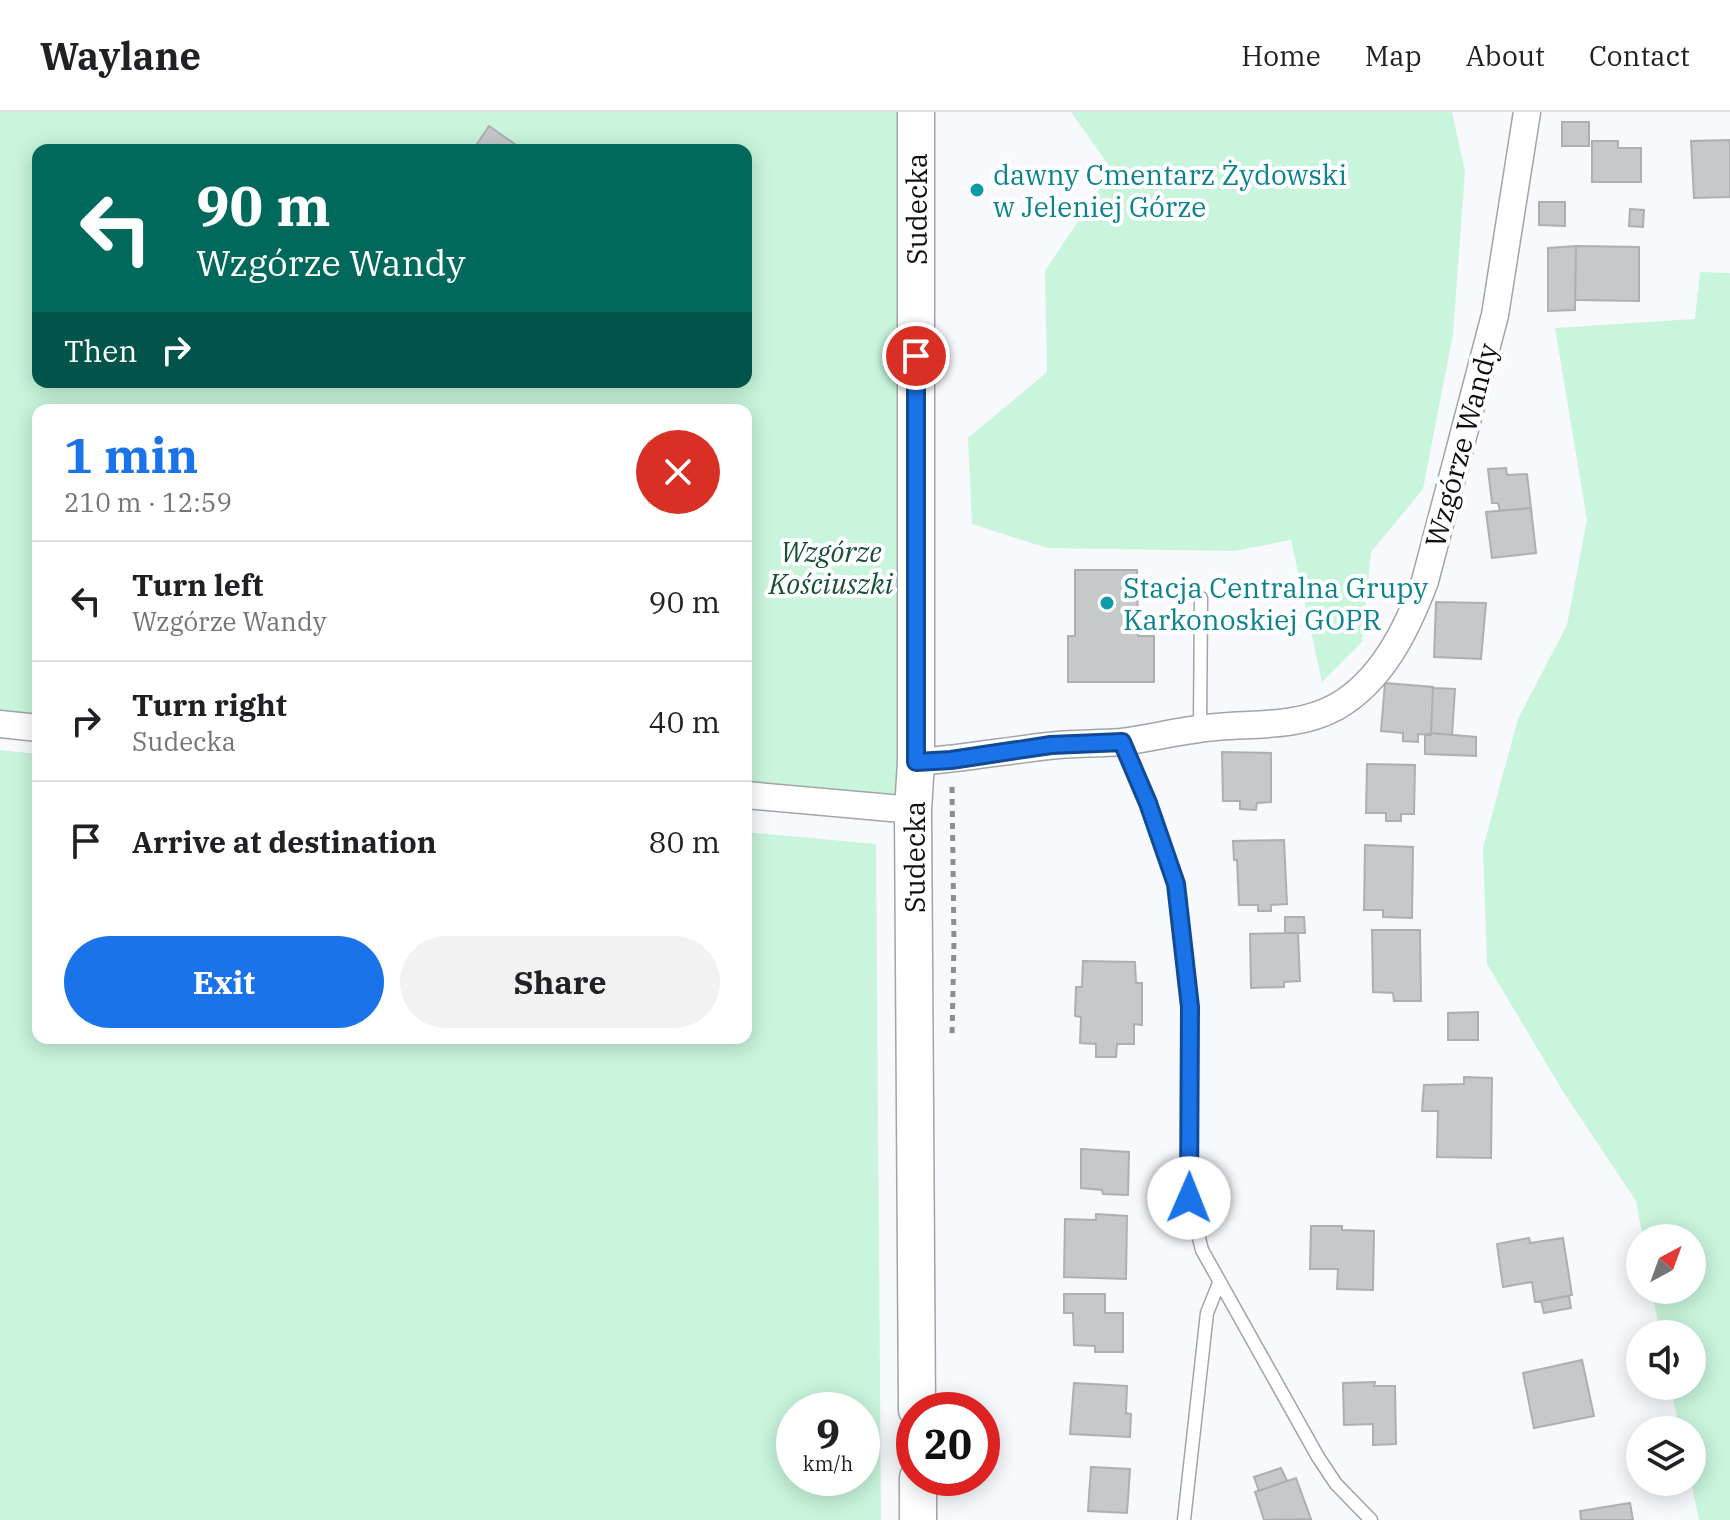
<!DOCTYPE html>
<html lang="en">
<head>
<meta charset="utf-8">
<style>
  :root { --surface:#fff; --page:#f2f2f2; --text:#202124; --muted:#757577; --line:#e0e0e0; --accent:#1a73e8 }
  body { margin:0; font-family:"IBM Plex Serif",serif; background:var(--page); color:var(--text); height:100vh; display:flex; flex-direction:column; font-size:30px; white-space:nowrap }
  * { box-sizing:border-box; margin:0 }
  p { font-size:26px; color:var(--muted) }
  .icon { flex:none; width:44px; height:44px; fill:none; stroke:currentColor; stroke-width:2; stroke-linecap:round; stroke-linejoin:round }
  .map { position:relative; flex:1; overflow:hidden }
  .sheet { position:absolute; left:32px; top:292px; width:720px; height:640px; display:flex; flex-direction:column; background:var(--surface); border-radius:16px; box-shadow:0 4px 20px #0003 }
  .sheet>* { flex:none }
  .hud { position:absolute; left:32px; top:32px; width:720px; height:244px; border-radius:16px; box-shadow:0 4px 20px #0003; background:#00695c; color:#fff; overflow:hidden }
  .needle { width:52px; rotate:41deg }
  .tools { position:absolute; left:1626px; top:1112px; display:grid; gap:16px }
  .tools a { display:grid; place-items:center; width:80px; height:80px; border-radius:50%; background:var(--surface); box-shadow:0 4px 20px #0003; font-size:40px }
  .speed { position:absolute; left:776px; top:1280px; display:flex; gap:16px; font-size:40px; font-weight:700; text-align:center }
  .speed>* { display:grid; place-content:center; width:104px; height:104px; border-radius:50%; background:var(--surface); box-shadow:0 4px 20px #0003; line-height:1 }
  .speed small { font-size:20px; font-weight:400 }
  .speed .limit { border:12px solid #d22; background:#fff; color:#111 }
  .pin { position:absolute; display:grid; place-items:center; width:68px; height:68px; color:#fff; margin:-34px; border:4px solid #fff; border-radius:50%; box-shadow:0 2px 8px #0007 }
  .me { position:absolute; width:88px; margin:-44px; rotate:1deg; stroke-linejoin:round; filter:drop-shadow(0 0 6px #0008) }
  .turn { display:flex; align-items:center; gap:28px; height:168px; padding:0 32px; font-size:36px }
  .turn .icon { width:104px; height:104px; stroke-width:2.5 }
  .turn b { display:block; font-size:56px; line-height:68px }
  .then { display:flex; align-items:center; height:76px; padding:0 32px; background:#0003; gap:16px; font-size:30px }
  .round { display:grid; place-items:center; flex:none; width:84px; height:84px; border-radius:42px; background:var(--page) }
  .head { display:flex; align-items:center; justify-content:space-between; height:136px; padding:0 32px }
  h1 { font-size:48px; font-weight:700; line-height:60px; color:var(--accent) }
  .primary-button { display:flex; gap:16px; margin-top:auto; padding:16px 32px }
  .primary-button a { flex:1; height:92px; border-radius:48px; background:var(--accent); color:#fff; font-size:32px; font-weight:700; line-height:92px; text-align:center }
  .primary-button a+a { background:var(--page); color:var(--text) }
  ul { padding:0; list-style:none }
  li { display:flex; align-items:center; gap:24px; height:120px; padding:0 32px; border-top:2px solid var(--line) }
  li div { flex:1 }
  li b { display:block; font-size:30px }
  li em { font-style:normal }
  header { display:flex; align-items:center; gap:48px; box-sizing:border-box; height:112px; padding:0 40px; background:var(--surface); border-bottom:2px solid var(--line) }
  header strong { font-size:38px }
  nav { display:flex; gap:44px; margin-inline-start:auto; font-size:28px }
  .map>svg:first-child { display:block }
  .green { fill:#c8f5dc; fill-rule:evenodd }
  .building { fill:#c6c8ca; stroke:#adafb1; stroke-width:2 }
  .lines { fill:none; stroke-linecap:round; stroke-linejoin:round }
  .lane-casing { stroke:#a2a4a6; stroke-width:15 }
  .street-casing { stroke:#a2a4a6; stroke-width:29 }
  .secondary-casing { stroke:#a2a4a6; stroke-width:39 }
  .path { stroke:#8c8e90; stroke-width:5; stroke-dasharray:6 6; stroke-linecap:butt }
  .lane { stroke:#fff; stroke-width:12 }
  .street { stroke:#fff; stroke-width:26 }
  .secondary { stroke:#fff; stroke-width:36 }
  .route-casing { stroke:#114b97; stroke-width:20 }
  .route { stroke:#1a73e8; stroke-width:14 }
  .culture-dot { fill:#0f9aa8; stroke:#fff; stroke-width:3 }
  .labels { text-anchor:middle; dominant-baseline:central; stroke-width:8; stroke-linejoin:round; paint-order:stroke }
  .culture-label { font-size:28px; fill:#0d838f; stroke:#fff; text-anchor:start }
  .street-label { font-size:28px; fill:#0d0e0f; stroke:#fff }
  .park-label { font-size:28px; font-style:italic; fill:#175037; stroke:#fff }
</style>
</head>
<body>
<header>
<strong>Waylane</strong>
<nav><a>Home</a><a>Map</a><a>About</a><a>Contact</a></nav>
</header>
<div class="map">
<svg width="1730" height="1408" viewBox="0 0 1730 1408">
  <rect width="100%" height="100%" fill="#f7f9fc"/>
  <!-- green -->
  <path class="green" d="M0,0H916L913,698L746,683V298H38V616L0,612ZM38,38H746V270H38Z
    M1071,0H1452L1465,60L1453,222L1423,377L1371,440L1362,530L1322,570L1291,428L1234,439L1047,436L972,412L968,326L1047,260L1045,159L1112,58Z
    M1700,160L1730,161V1408H1699L1691,1370L1692,1318H1680L1670,1274H1692V1222H1660L1652,1178H1692V1126H1643L1636,1089L1564,981L1487,852L1483,736L1518,607L1567,513L1587,408L1555,216L1695,207Z
    M0,638L38,642V926H746V720L876,732L881,1408H0ZM862,1298V1366H794V1298Z"/>
  <!-- building -->
  <path class="building" d="M1562,10H1589V34H1562Z
    M489,14L519,35L517,38H473Z
    M1730,28V85L1694,86L1691,29Z
    M1592,29H1618V36H1641V70H1592Z
    M1539,90H1565V114L1539,113Z
    M1630,97L1644,98L1643,115L1629,114Z
    M1576,134L1639,135V189L1575,188Z
    M1576,134L1575,198L1548,199V136Z
    M1506,356L1507,363L1527,362L1531,396L1500,399L1498,391H1492L1488,357Z
    M1531,396L1536,441L1492,446L1486,400Z
    M1075,458H1137L1138,524H1154V570H1068V524H1075Z
    M1436,490L1486,491L1481,547L1434,545Z
    M1385,571L1433,575L1431,623L1418,622V630L1403,629V621L1381,619Z
    M1433,576L1455,577L1452,623L1431,621Z
    M1431,621L1476,625V644L1425,642V623Z
    M1222,640L1271,641V690L1257,691L1256,698L1240,697V689H1223Z
    M1367,652L1415,653L1414,702H1401V709H1386V701H1366Z
    M1284,728L1287,792L1271,793V799H1258V793H1239L1237,748H1234L1233,729Z
    M1365,733L1413,735L1412,806L1383,805V798H1364Z
    M1285,805H1304L1305,821H1285Z
    M1372,818H1420L1421,889H1394L1393,881L1373,880Z
    M1285,821H1298L1300,869L1284,870V875L1251,876L1250,822Z
    M1083,849L1135,850L1136,871H1142V913L1134,912V932H1117L1116,945H1096V932L1080,931L1081,905L1075,904L1076,875H1082Z
    M1478,900V928H1448V901Z
    M1464,965L1492,966L1491,1046L1437,1045L1438,999H1422L1424,973L1464,972Z
    M1081,1037L1129,1040L1128,1083L1103,1082L1102,1078L1081,1076Z
    M1096,1102L1127,1104L1126,1167L1064,1165L1065,1107L1096,1108Z
    M1311,1114H1342V1118L1374,1119L1373,1178L1337,1177L1338,1157H1310Z
    M1529,1126L1530,1131L1563,1126L1572,1183L1535,1190L1532,1170L1503,1175L1497,1132Z
    M1064,1182H1105V1201H1123V1240H1095V1234L1074,1233L1073,1201H1064Z
    M1569,1184L1571,1196L1544,1201L1541,1189Z
    M1582,1248L1594,1304L1534,1316L1523,1261Z
    M1375,1270L1374,1274H1395L1396,1332L1373,1333V1312L1344,1313L1343,1271Z
    M1074,1271L1127,1274L1126,1301L1131,1302L1130,1325L1070,1322Z
    M1091,1355L1130,1357L1127,1401L1088,1399Z
    M1281,1356L1287,1369L1259,1379L1254,1365Z
    M1296,1366L1311,1407L1264,1408L1255,1380Z
    M1630,1391L1633,1408H1581L1580,1399Z"/>
  <g class="lines">
    <!-- lane casing -->
    <g class="lane-casing">
      <path id="lane" d="M1200,616L1201,486
        M1122,630L1148,691L1176,772L1190,895L1189,1086L1202,1138L1318,1345L1336,1372L1371,1408
        M1184,1408L1207,1201L1219,1171"/>
    </g>
    <!-- street casing -->
    <g class="street-casing">
      <path id="street" d="M0,612L38,616
        M916,650C960,647 1004,639 1048,634C1072,631 1097,632 1121,630C1147,627 1173,620 1199,617C1244,610 1294,618 1336,595C1382,569 1407,517 1425,469L1495,203L1527,0
        M746,683L913,698"/>
    </g>
    <!-- secondary casing -->
    <g class="secondary-casing">
      <path id="secondary" d="M916,0V650L913,698L917,1298
        M918,1366V1408"/>
    </g>
    <!-- path -->
    <path class="path" d="M952,675L954,830L952,925"/>
    <!-- lane -->
    <use href="#lane" class="lane"/>
    <!-- street -->
    <use href="#street" class="street"/>
    <!-- secondary -->
    <use href="#secondary" class="secondary"/>
  </g>
  <g class="lines">
    <!-- route casing -->
    <g class="route-casing">
      <path id="route" d="M916,244V650L951,648L1051,633L1122,630L1148,691L1176,772L1190,895L1189,1086"/>
    </g>
    <!-- route -->
    <use href="#route" class="route"/>
  </g>
  <!-- markers -->
  <g class="culture-dot">
    <circle cx="977" cy="78" r="8"/>
    <circle cx="1107" cy="491" r="8"/>
  </g>
  <g class="labels">
    <!-- culture labels -->
    <g class="culture-label">
      <text x="993" y="62">dawny Cmentarz Żydowski<tspan x="993" dy="32">w Jeleniej Górze</tspan></text>
      <text x="1123" y="475">Stacja Centralna Grupy<tspan x="1123" dy="32">Karkonoskiej GOPR</tspan></text>
    </g>
    <!-- street labels -->
    <g class="street-label">
      <text transform="translate(916 97) rotate(-90)">Sudecka</text>
      <text transform="translate(1461 333) rotate(-75)">Wzgórze Wandy</text>
      <text transform="translate(914 745) rotate(-90)">Sudecka</text>
    </g>
    <!-- park labels -->
    <g class="park-label">
      <text x="831" y="439">Wzgórze<tspan x="831" dy="32">Kościuszki</tspan></text>
    </g>
  </g>
</svg>
<div class="tools">
<a><svg class="needle" viewBox="-14 -14 28 28"><path d="M0-13l5 13h-10z" fill="#e53935"/><path d="M0 13l5-13h-10z" fill="#757577"/></svg></a>
<a><svg class="icon" aria-label="sound" viewBox="0 0 24 24"><path d="M4 9h4l5-4v14l-5-4H4zM17 9q2 3 0 6"/></svg></a>
<a><svg class="icon" aria-label="layers" viewBox="0 0 24 24"><path d="M12 4l9 5-9 5-9-5zM3 14l9 5 9-5"/></svg></a>
</div>
<div class="speed"><div>9<small>km/h</small></div><div class="limit">20</div></div>
<div class="pin" style="left:916px;top:244px;background:#d93025"><svg class="icon" aria-label="arrive" viewBox="0 0 24 24"><path d="M6 21V4h12l-3 4 3 4H6"/></svg></div>
<svg class="me" style="left:1189px;top:1086px" viewBox="-20 -20 40 40"><circle r="19" fill="#fff"/><path d="M0-13L10 11 0 6-10 11z" fill="#1a73e8"/></svg>
<div class="hud">
<div class="turn"><svg class="icon" aria-label="left" viewBox="0 0 24 24"><path d="M17 20v-9H6M10 6l-5 5 5 5"/></svg><div><b>90 m</b>Wzgórze Wandy</div></div>
<div class="then">Then<svg class="icon" aria-label="right" viewBox="0 0 24 24"><path d="M7 20v-9h11M14 6l5 5-5 5"/></svg></div>
</div>
<section class="sheet">
<div class="head"><div><h1>1 min</h1><p>210 m · 12:59</p></div><a class="round" style="background:#d93025;color:#fff"><svg class="icon" aria-label="close" viewBox="0 0 24 24"><path d="M6 6l12 12M18 6L6 18"/></svg></a></div>
<ul>
<li><svg class="icon" aria-label="left" viewBox="0 0 24 24"><path d="M17 20v-9H6M10 6l-5 5 5 5"/></svg><div><b>Turn left</b><p>Wzgórze Wandy</p></div><em>90 m</em></li>
<li><svg class="icon" aria-label="right" viewBox="0 0 24 24"><path d="M7 20v-9h11M14 6l5 5-5 5"/></svg><div><b>Turn right</b><p>Sudecka</p></div><em>40 m</em></li>
<li><svg class="icon" aria-label="arrive" viewBox="0 0 24 24"><path d="M6 21V4h12l-3 4 3 4H6"/></svg><div><b>Arrive at destination</b></div><em>80 m</em></li>
</ul>
<div class="primary-button"><a>Exit</a><a>Share</a></div>
</section>
</div>
</body>
</html>
